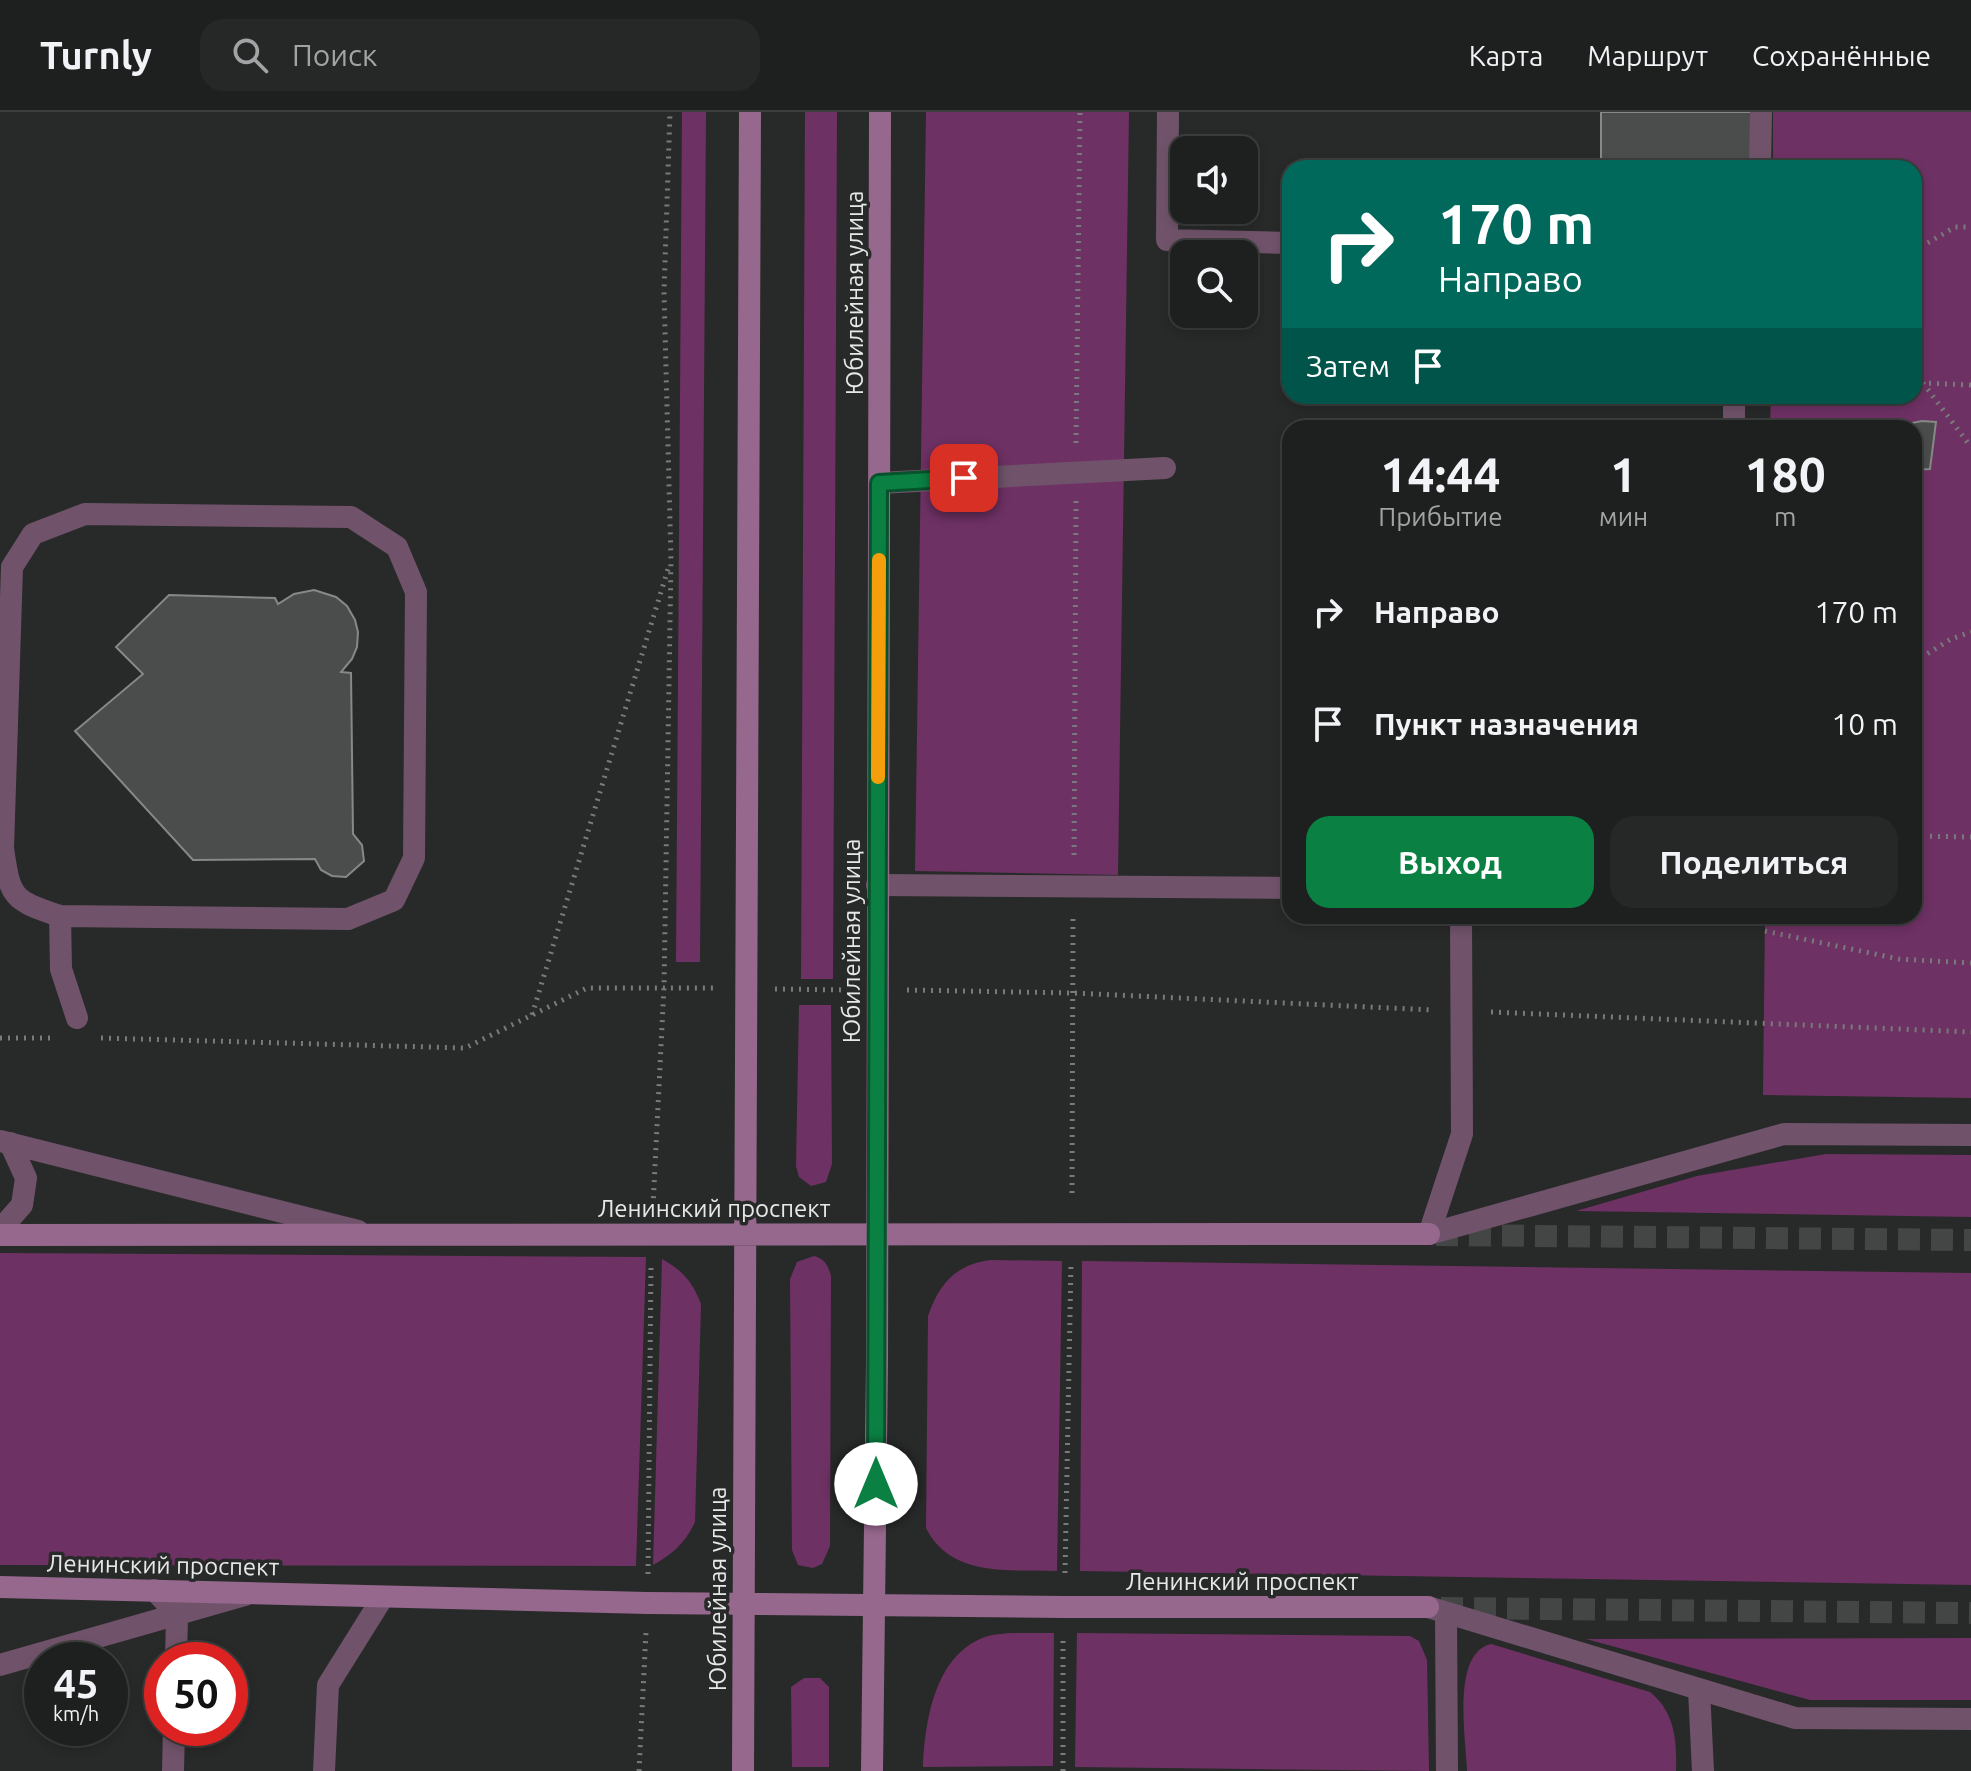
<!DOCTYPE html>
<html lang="ru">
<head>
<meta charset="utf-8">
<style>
  :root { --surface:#1e201f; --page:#262828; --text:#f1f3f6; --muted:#a1a3a4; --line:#3c3e3d; --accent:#0b8043 }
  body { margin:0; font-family:Ubuntu,sans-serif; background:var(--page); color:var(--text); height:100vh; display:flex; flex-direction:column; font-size:30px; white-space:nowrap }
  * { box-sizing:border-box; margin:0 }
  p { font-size:26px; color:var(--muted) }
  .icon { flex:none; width:44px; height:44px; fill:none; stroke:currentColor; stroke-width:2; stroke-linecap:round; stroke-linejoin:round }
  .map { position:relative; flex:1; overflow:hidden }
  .drawer { position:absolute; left:1282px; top:308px; width:640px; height:504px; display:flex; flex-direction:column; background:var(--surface); border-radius:24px; box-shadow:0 4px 12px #0003,0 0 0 2px var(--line) }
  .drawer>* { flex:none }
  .guide { position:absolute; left:1282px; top:48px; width:640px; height:244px; border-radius:24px; box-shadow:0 4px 12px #0003,0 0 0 2px var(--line); background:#00695c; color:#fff; overflow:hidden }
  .controls { position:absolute; left:1170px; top:24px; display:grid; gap:16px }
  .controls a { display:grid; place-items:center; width:88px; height:88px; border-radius:16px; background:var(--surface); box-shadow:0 4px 12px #0003,0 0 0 2px var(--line); font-size:40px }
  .speed { position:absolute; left:24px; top:1530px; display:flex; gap:16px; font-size:40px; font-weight:700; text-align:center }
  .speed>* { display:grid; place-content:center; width:104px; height:104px; border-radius:50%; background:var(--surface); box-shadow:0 4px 12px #0003,0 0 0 2px var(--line); line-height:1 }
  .speed small { font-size:20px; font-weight:400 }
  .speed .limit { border:12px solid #d22; background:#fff; color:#111 }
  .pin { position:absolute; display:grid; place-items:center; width:68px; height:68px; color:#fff; margin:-34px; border-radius:16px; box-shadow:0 4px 12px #0006 }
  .me { position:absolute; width:88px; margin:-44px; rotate:0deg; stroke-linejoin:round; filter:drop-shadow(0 0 6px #0008) }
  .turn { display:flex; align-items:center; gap:28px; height:168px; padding:0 24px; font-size:36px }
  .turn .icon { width:104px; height:104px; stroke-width:2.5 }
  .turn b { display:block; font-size:56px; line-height:68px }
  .then { display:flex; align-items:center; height:76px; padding:0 24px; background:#0003; gap:16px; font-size:30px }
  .eta { display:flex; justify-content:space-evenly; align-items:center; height:136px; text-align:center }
  .eta b { font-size:48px; font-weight:600; line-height:56px }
  .primary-button { display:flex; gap:16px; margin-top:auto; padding:16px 24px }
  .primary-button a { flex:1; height:92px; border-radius:24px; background:var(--accent); color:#fff; font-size:32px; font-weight:600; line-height:92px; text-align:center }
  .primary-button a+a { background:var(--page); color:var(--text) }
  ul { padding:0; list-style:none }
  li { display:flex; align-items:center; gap:24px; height:112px; padding:0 24px }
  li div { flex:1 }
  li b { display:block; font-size:30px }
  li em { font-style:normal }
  header { display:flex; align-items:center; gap:48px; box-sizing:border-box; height:112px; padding:0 40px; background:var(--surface); border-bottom:2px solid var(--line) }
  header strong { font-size:38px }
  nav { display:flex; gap:44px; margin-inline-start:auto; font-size:28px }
  .search { width:560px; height:72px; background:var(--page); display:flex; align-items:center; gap:20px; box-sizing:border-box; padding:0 28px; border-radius:24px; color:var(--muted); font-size:30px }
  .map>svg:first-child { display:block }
  .green { fill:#6e3164 }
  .building { fill:#4a4d4b; stroke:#858987; stroke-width:2 }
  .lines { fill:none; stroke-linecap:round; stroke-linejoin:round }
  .secondary-tunnel { stroke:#444646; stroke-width:22; stroke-dasharray:22 11; stroke-linecap:butt }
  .path { stroke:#797b7a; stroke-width:5; stroke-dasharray:2 6; stroke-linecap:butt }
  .service { stroke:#70536a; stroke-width:22 }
  .minor { stroke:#70536a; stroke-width:22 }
  .secondary { stroke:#97688e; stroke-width:22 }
  .route-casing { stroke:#07532c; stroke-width:20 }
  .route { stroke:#0b8043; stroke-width:14 }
  .slow { stroke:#f59e0b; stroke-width:14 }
  .labels { text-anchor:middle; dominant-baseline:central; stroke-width:7; stroke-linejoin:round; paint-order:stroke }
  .street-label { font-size:24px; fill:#e6e8e7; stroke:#282a29 }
</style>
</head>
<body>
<header>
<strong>Turnly</strong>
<div class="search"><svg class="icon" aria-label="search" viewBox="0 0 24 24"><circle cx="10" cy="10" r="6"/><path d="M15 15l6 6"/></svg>Поиск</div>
<nav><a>Карта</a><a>Маршрут</a><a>Сохранённые</a></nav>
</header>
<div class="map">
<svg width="1971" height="1659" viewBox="0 0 1971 1659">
  <rect width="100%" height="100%" fill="#282a29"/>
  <!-- green -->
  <path class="green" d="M682,0H706L700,850H676Z
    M805,0H837L833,867H801Z
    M926,0H1129L1118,763L915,759Z
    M1773,0H1971V986L1763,983L1765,804H1914V316H1770L1771,284H1914V56H1773Z
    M799,893H831L832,1052L826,1070L811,1074L799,1065L796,1054Z
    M1826,1042L1971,1043V1105L1576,1099L1697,1064Z
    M0,1141L646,1145L636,1454L0,1453Z
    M814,1144C825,1147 828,1153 831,1164L830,1434L822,1452L813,1456L798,1453L792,1438L790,1167L797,1150Z
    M662,1147C683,1159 692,1169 701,1192L695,1410C685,1431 673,1442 653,1453Z
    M991,1148L1062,1149L1057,1459C1009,1457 951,1466 926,1416L928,1204C939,1172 956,1152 991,1148Z
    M1082,1149L1971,1161V1473L1080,1459Z
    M1010,1521H1054L1053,1654L923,1655C925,1608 935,1543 985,1525C993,1522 1002,1522 1010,1521Z
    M1077,1521L1410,1524L1419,1529L1427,1548L1429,1659L1075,1655Z
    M1971,1526V1588H1810L1586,1527Z
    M1491,1532L1650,1580C1675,1600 1677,1629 1676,1659H1467C1466,1627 1451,1541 1491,1532Z
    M804,1566H820L829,1575V1655H792L791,1575Z"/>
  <!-- building -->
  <path class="building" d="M1601,0H1751V56H1601Z
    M1523,308H1705V316H1523Z
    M1922,309L1936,310L1930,357L1914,358V316H1887Z
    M314,478L336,485L347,494L355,508L358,520L357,535L352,547L341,560L351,561L353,722L362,733L364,749L346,765L332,764L321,758L315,747L193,748L75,619L143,562L116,535L169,483L275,486L278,492L294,482Z"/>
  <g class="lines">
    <!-- secondary-tunnel -->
    <path class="secondary-tunnel" d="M1436,1123L1971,1128
      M1441,1496L1971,1501"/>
    <!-- path -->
    <path class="path" d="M1914,139L1955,115H1971
      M1914,271H1923
      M1971,273L1923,271L1971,335
      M1076,331L1080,0
      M1914,550L1951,527L1971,520
      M1914,724L1971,725
      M1074,743L1076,389
      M1765,819L1899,847L1971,851
      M775,877L849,878
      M907,878L1073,881L1433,898
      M1491,900L1971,920
      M532,903L668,457
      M0,926H55
      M101,926L465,936L587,876H717
      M1072,1081L1073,805
      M653,1094L664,875L671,449L664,180L670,0
      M1065,1461L1071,1151
      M648,1462L651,1152
      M639,1659L646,1520
      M1063,1659V1526"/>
    <!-- service -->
    <path class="service" d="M1168,0L1167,128L1290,131
      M1760,56L1761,0
      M1734,316V284
      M879,371L1165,356
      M877,773L1290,776
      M60,804C12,788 10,786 3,736L12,455L33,422L85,402L351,405L397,435L416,480L414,746L394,788L348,807L60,804L61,857L77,906
      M0,1118L22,1093L26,1066L10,1031
      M1429,1122L1462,1022L1461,804
      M154,1478L177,1502L176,1548
      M1446,1501L1447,1659
      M1699,1578L1703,1659
      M173,1659L174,1616
      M324,1659L328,1573L383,1485"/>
    <!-- minor -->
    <path class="minor" d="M0,1029L358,1119
      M1429,1122L1784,1022L1971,1023
      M1428,1495L1795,1606L1971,1607
      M0,1553L245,1483"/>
    <!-- secondary -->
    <path class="secondary" d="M0,1123L1429,1122
      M0,1475L647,1491L1064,1495H1428
      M743,1659L750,0
      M872,1659L877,1251L880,0"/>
  </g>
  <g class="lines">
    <!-- route casing -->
    <g class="route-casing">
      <path id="route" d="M876,1372L879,371L964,366"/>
    </g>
    <!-- route -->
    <use href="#route" class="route"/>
    <!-- slow -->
    <path class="slow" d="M878,665L879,448"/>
  </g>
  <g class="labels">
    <!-- street labels -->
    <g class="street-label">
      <text transform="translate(854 181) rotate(-90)">Юбилейная улица</text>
      <text transform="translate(851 829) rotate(-90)">Юбилейная улица</text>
      <text x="714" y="1096">Ленинский проспект</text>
      <text transform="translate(163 1453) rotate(1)">Ленинский проспект</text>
      <text x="1242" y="1469">Ленинский проспект</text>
      <text transform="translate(717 1477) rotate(-90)">Юбилейная улица</text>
    </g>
  </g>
</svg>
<div class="controls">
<a><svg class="icon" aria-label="sound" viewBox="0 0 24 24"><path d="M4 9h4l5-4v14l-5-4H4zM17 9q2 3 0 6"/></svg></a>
<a><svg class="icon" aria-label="search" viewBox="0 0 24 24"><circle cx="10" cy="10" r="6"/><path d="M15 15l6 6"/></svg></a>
</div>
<div class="speed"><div>45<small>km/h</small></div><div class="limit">50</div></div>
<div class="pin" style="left:964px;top:366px;background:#d93025"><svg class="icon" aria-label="arrive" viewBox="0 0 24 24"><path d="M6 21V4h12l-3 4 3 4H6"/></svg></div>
<svg class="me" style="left:876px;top:1372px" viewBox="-20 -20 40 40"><circle r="19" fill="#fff"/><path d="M0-13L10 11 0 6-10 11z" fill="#0b8043"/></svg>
<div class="guide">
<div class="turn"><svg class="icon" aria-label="right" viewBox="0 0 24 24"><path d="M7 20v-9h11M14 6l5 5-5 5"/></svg><div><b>170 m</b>Направо</div></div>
<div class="then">Затем<svg class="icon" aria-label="arrive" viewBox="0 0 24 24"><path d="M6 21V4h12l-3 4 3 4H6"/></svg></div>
</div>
<section class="drawer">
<div class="eta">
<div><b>14:44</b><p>Прибытие</p></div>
<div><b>1</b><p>мин</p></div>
<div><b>180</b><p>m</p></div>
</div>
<ul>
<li><svg class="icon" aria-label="right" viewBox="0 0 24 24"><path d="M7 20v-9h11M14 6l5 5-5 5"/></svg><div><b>Направо</b></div><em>170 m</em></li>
<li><svg class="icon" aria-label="arrive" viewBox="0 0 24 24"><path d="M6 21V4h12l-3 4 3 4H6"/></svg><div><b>Пункт назначения</b></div><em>10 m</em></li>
</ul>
<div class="primary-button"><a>Выход</a><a>Поделиться</a></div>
</section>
</div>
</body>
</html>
